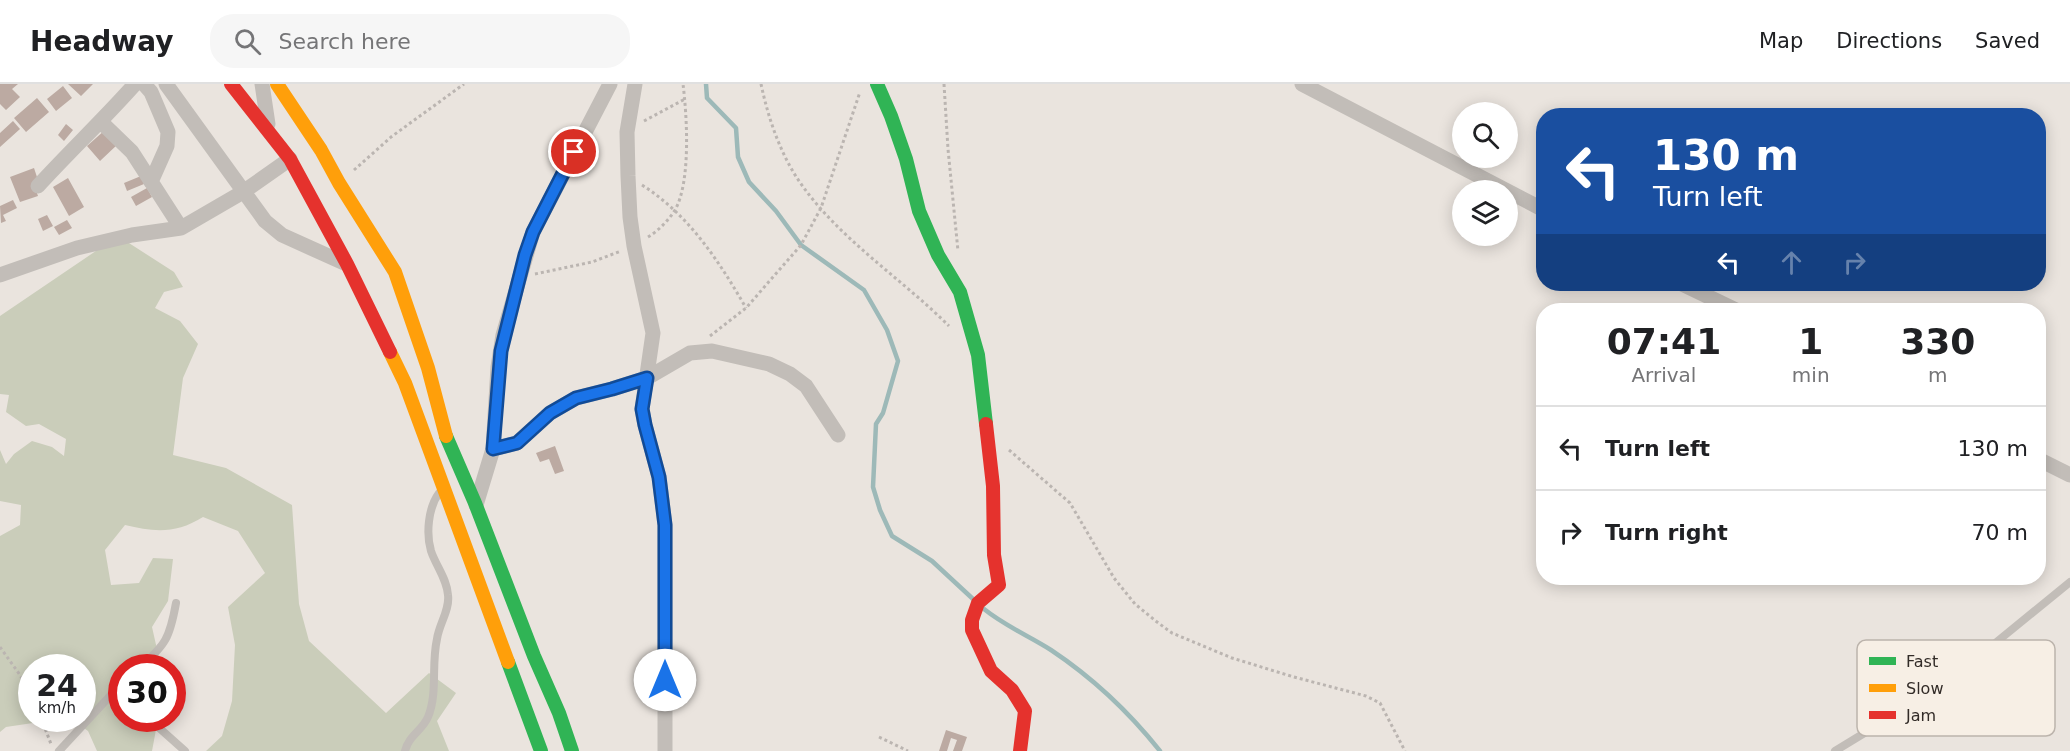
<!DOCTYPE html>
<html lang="en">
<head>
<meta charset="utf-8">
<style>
  :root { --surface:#fff; --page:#f6f6f6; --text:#202124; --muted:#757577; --line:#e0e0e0 }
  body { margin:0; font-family:"DejaVu Sans",sans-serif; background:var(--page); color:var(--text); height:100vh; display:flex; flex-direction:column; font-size:22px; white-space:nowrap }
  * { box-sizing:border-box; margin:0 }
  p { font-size:20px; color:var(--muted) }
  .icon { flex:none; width:33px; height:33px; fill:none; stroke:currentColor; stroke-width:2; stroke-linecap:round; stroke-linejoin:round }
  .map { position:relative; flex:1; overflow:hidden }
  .details { position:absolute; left:1536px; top:219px; width:510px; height:282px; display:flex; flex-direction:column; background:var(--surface); border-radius:24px; box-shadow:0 3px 15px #0003 }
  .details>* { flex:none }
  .banner { position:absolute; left:1536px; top:24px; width:510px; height:183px; border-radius:24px; box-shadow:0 3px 15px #0003; background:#1a4fa0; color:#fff; overflow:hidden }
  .buttons { position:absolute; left:1452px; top:18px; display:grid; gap:12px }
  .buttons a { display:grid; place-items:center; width:66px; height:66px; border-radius:50%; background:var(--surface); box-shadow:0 3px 15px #0003; font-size:30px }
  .speed { position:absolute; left:18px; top:570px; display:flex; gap:12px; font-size:30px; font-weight:700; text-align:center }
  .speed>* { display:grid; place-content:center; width:78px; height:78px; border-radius:50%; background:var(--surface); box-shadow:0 3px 15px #0003; line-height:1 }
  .speed small { font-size:15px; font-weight:400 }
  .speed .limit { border:9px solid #d22; background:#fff; color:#111 }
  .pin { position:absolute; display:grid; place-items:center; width:51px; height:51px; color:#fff; margin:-26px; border:3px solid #fff; border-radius:50%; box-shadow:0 2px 6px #0007 }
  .me { position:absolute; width:66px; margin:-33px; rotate:0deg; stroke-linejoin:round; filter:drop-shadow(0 0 4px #0008) }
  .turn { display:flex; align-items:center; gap:21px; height:126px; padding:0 18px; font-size:27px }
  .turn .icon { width:78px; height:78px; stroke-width:2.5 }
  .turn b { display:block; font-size:42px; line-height:51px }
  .lanes { display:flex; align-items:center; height:57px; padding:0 18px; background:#0003; justify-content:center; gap:30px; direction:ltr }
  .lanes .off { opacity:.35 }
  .eta { display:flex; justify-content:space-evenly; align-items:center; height:102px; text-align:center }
  .eta b { font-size:36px; font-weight:700; line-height:42px }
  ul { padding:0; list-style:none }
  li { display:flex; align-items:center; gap:18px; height:84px; padding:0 18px; border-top:2px solid var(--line) }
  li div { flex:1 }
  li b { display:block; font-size:22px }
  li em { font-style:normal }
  header { display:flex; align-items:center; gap:36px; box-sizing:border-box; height:84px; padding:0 30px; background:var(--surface); border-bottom:2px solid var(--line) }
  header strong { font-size:28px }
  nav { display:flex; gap:33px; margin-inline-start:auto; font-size:21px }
  .search { width:420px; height:54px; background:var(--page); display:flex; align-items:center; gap:15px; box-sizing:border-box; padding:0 21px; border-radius:24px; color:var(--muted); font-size:22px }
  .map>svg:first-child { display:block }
  .green { fill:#cacdba; fill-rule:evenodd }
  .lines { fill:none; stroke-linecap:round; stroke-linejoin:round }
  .stream { stroke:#9db9b8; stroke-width:4.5 }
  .building { fill:#bcaaa2 }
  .path { stroke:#bbb5b1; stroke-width:3; stroke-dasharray:3 3; stroke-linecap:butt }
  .lane { stroke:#c2bdb8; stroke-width:8 }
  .street { stroke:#c2bdb8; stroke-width:15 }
  .fast { stroke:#30b455; stroke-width:14 }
  .slow { stroke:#ff9f0a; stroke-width:14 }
  .jam { stroke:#e5322d; stroke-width:14 }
  .route-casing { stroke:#114b97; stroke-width:15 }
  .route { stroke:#1a73e8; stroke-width:10 }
  .key { fill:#f7efe5; stroke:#bcb4ac; stroke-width:1.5 }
  .key-label { font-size:16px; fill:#322b27 }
</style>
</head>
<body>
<header>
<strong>Headway</strong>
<div class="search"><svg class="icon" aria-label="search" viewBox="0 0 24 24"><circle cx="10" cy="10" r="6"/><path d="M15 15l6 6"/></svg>Search here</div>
<nav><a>Map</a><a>Directions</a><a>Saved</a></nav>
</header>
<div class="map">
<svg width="2070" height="667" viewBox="0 0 2070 667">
  <rect width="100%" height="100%" fill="#eae4de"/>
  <!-- green -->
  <path class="green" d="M118,152L174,188L183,203L164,208L155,224L180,237L198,260L183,294L173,371L226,384L292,421L299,520L309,557L386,629L429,589L456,609L437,637L449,667H206L222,652L232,617L235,561L228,523L265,489L238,447L203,433C176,450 154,448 125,441L105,466L111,501L139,499L153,474L173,475L168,517L152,543L161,583L122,584V634L158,635L152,667H97L88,647L74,637L53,636L6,643L0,648V452L20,441L21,421L0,417V366L6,380L14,370L32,357L52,363L64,372L66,355L39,340L26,342L6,328L9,311L0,310V232ZM32,584H82V634H32Z"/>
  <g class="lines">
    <!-- stream -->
    <path class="stream" d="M706,0L707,14L736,44L738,73L749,98L776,127L801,161L864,206L887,246L898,277L883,329L876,340L873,403L880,426L892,452L932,477L973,515
      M984,525C1005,542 1029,552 1051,566C1093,594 1129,628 1160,667"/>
  </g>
  <!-- building -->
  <path class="building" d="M0,0H18L12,5L20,13L6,26L0,20Z
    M68,0H93L81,12Z
    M63,2L72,14L56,27L47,15Z
    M37,14L49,28L26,48L14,34Z
    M13,37L20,45L0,63V49Z
    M66,40L73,46L64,57L58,51Z
    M105,46L118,60L100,77L87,62Z
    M34,84L38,96L33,98L38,112L20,118L10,93Z
    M141,92L144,100L127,107L124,99Z
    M68,94L84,123L69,132L53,103Z
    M147,104L152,113L136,122L131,113Z
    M13,116L17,124L3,131L6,137L1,139L0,122Z
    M47,131L53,142L43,147L38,135Z
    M67,136L72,144L59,151L54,143Z
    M555,362L564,387L555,390L549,375L540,378L536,369Z
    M946,646L967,653L962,667H953L957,656L951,654L947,667H939Z"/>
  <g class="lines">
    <!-- path -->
    <path class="path" d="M761,0C768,33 779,66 797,94C836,153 900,193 949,242
      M944,0L948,65L958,167
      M644,37L685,15
      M354,86L391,53L464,0
      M642,101C689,131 719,177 746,224
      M648,153C658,147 668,137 675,126C691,98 687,32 683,0
      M535,190L592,178L621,167
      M710,252L746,224L801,161L821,124L860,8
      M1009,366L1070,419L1114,494L1135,520L1157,538L1172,549L1232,574L1294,593L1366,612L1380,619L1405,667
      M0,563L20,591L32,613
      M41,634L51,660
      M879,653L908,667"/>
    <!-- lane -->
    <path class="lane" d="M139,584C166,561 170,553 176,519
      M148,634L185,667
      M59,667L122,599
      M405,667C409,651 422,647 428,633C438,609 431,581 437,555C439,540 450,526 448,511C447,495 436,482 431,467C426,450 428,424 439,409
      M1835,667L1894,631L1988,565L2070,498"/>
    <!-- street -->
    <path class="street" d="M144,0L151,8L168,48L167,62L151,98
      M166,0L265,137L282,151L344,179
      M262,0L268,40
      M635,0L627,48L628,92L630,133L634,162L653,249L642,325L645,341L659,393L665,441V667
      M1302,0L1544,126
      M101,38L132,68L181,144
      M38,102C70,67 104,35 135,0
      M0,191L77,164L132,151L181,144L243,108L290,75
      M1682,200L1736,226
      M493,365L517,359L550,329L576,314L612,305L647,294L690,269L712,267L769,280L790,290L806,302L838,351
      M2038,375L2070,391
      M476,421L493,365L498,283L503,251L533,148L610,0"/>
    <!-- fast -->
    <path class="fast" d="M877,0L891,32L906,75L919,127L938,171L960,208L978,271L986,340
      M446,352L475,419L534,572L559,629L572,667
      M508,578L541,667"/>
    <!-- slow -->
    <path class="slow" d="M277,0L321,66L339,99L395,188L428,284L446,352
      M390,268L405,299L508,578"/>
    <!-- jam -->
    <path class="jam" d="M231,0L290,75L347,180L390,268
      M986,340L993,402L994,471L999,501L978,519L972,536V546L991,587L1012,606L1025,627L1020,667"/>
  </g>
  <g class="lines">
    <!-- route casing -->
    <g class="route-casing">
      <path id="route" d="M574,68L533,148L525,171L501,267L493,365L517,359L550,329L576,314L612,305L647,294L642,325L645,341L659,393L665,441V596"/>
    </g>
    <!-- route -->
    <use href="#route" class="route"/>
  </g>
  <!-- legend -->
  <rect x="1857" y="556" width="198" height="96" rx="9" class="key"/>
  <rect x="1869" y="573" width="27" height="8" fill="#30b455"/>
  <rect x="1869" y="600" width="27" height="8" fill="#ff9f0a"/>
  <rect x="1869" y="627" width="27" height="8" fill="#e5322d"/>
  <g class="key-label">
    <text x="1906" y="583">Fast</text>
    <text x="1906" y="610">Slow</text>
    <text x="1906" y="637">Jam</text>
  </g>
</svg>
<div class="buttons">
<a><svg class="icon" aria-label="search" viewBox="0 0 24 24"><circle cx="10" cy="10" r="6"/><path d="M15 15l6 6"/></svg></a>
<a><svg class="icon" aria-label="layers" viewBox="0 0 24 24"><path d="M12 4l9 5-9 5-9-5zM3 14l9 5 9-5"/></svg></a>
</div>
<div class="speed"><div>24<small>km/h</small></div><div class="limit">30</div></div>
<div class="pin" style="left:574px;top:68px;background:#d93025"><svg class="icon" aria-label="arrive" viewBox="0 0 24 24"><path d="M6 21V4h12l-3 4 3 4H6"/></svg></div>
<svg class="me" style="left:665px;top:596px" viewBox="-20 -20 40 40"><circle r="19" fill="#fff"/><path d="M0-13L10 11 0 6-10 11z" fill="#1a73e8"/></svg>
<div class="banner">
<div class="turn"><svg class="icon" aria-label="left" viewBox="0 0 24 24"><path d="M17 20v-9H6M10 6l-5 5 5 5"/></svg><div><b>130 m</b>Turn left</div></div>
<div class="lanes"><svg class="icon" aria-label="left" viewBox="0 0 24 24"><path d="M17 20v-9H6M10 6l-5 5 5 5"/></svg><svg class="icon off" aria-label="ahead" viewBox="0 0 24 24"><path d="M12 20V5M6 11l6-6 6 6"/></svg><svg class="icon off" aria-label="right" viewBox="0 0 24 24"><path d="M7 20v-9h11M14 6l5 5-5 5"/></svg></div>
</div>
<section class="details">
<div class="eta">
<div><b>07:41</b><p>Arrival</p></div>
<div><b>1</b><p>min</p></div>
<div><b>330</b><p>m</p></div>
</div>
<ul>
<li><svg class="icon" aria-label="left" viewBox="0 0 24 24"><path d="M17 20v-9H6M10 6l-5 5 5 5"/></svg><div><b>Turn left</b></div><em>130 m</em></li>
<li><svg class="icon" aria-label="right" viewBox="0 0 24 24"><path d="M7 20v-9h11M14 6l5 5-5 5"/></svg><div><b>Turn right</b></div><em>70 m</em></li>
</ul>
</section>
</div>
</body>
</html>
